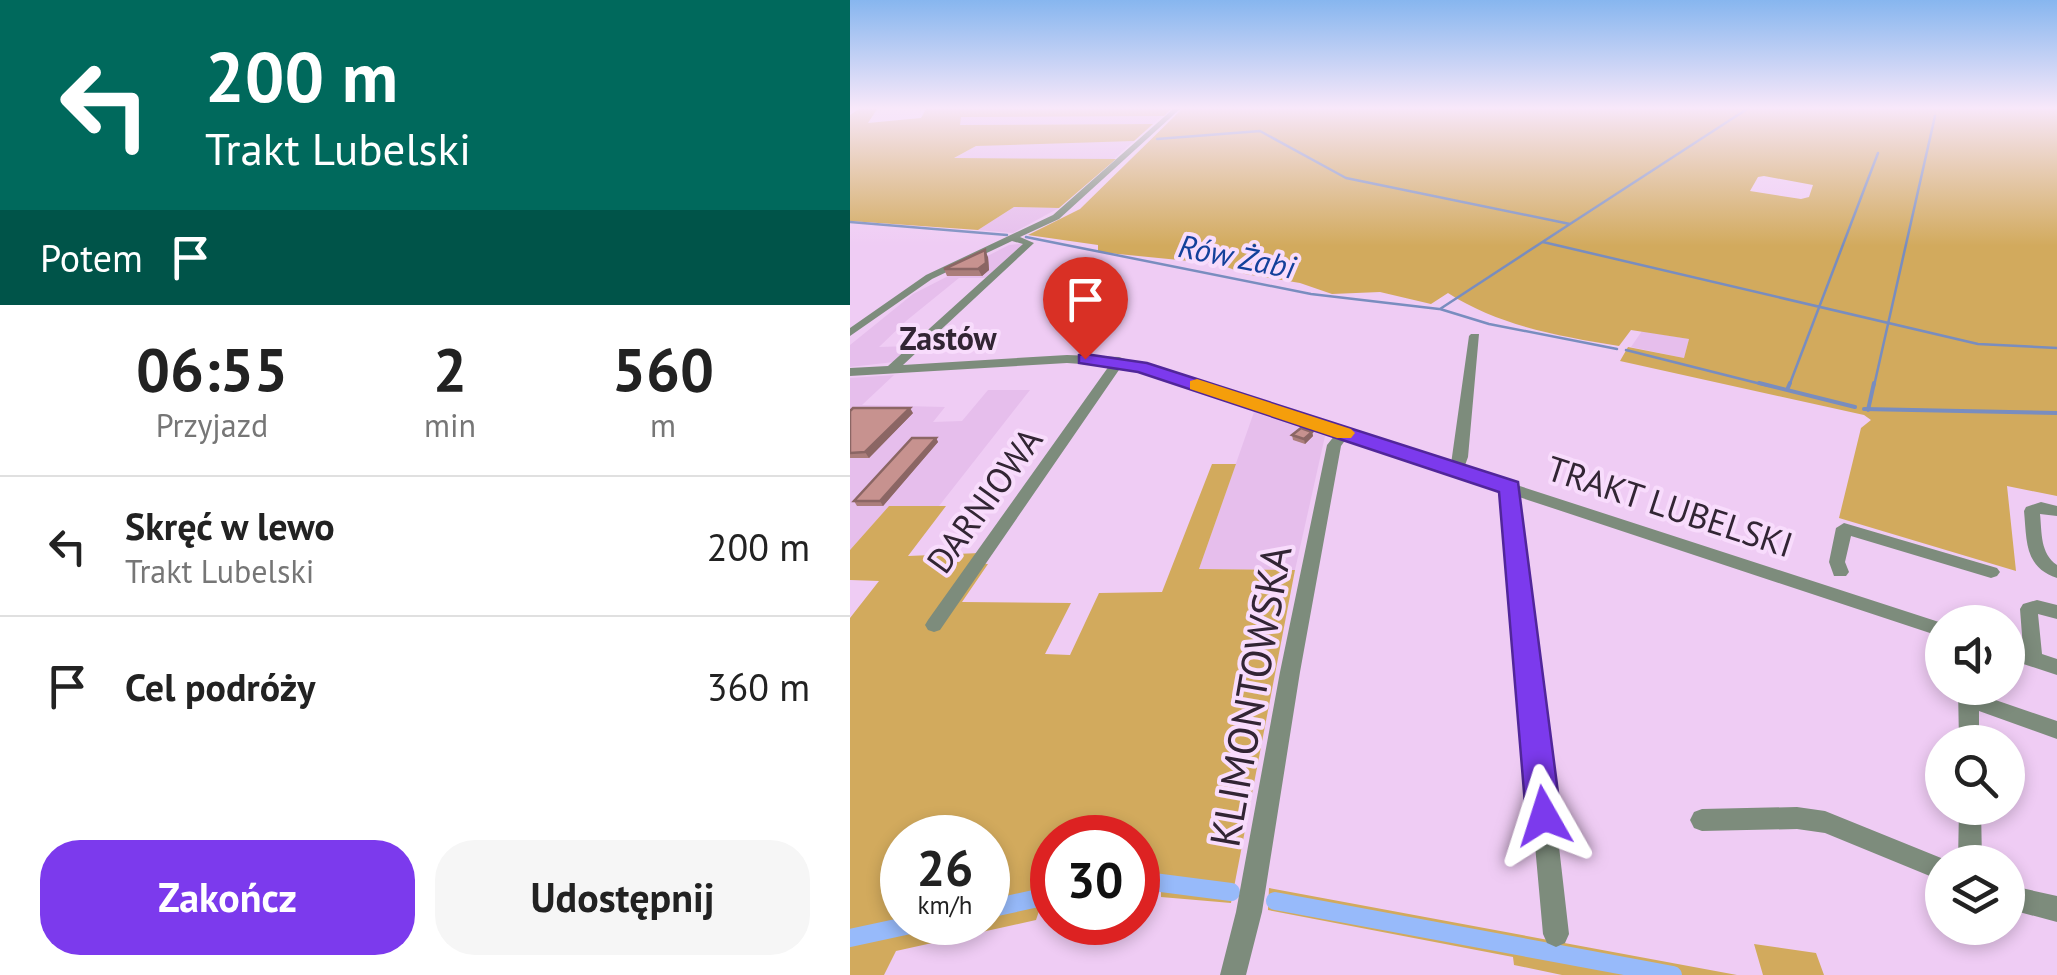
<!DOCTYPE html>
<html lang="pl">
<head>
<meta charset="utf-8">
<style>
  :root { --surface:#fff; --page:#f6f6f6; --text:#222; --muted:#767676; --line:#e0e0e0; --accent:#7c3aed }
  body { margin:0; font-family:"PT Sans",sans-serif; background:var(--page); color:var(--text); height:100vh; display:flex; flex-direction:column; font-size:38px; white-space:nowrap }
  * { box-sizing:border-box; margin:0 }
  p { font-size:32px; color:var(--muted) }
  .icon { flex:none; width:55px; height:55px; fill:none; stroke:currentColor; stroke-width:2; stroke-linecap:round; stroke-linejoin:round }
  .map { position:relative; flex:1; overflow:hidden }
  .drawer { display:flex; flex-direction:column; background:var(--surface); width:850px }
  .drawer>* { flex:none }
  .banner { background:#00695c; color:#fff; overflow:hidden }
  .tools { position:absolute; left:1075px; top:605px; display:grid; gap:20px }
  .tools a { display:grid; place-items:center; width:100px; height:100px; border-radius:50%; background:var(--surface); box-shadow:0 5px 15px #0003; font-size:50px }
  .speed { position:absolute; left:30px; top:815px; display:flex; gap:20px; font-size:50px; font-weight:700; text-align:center }
  .speed>* { display:grid; place-content:center; width:130px; height:130px; border-radius:50%; background:var(--surface); box-shadow:0 5px 15px #0003; line-height:1 }
  .speed small { font-size:25px; font-weight:400 }
  .speed .limit { border:15px solid #d22; background:#fff; color:#111 }
  .pin { position:absolute; display:grid; place-items:center; width:85px; height:85px; color:#fff; margin:-102px -42px; border-radius:50% 50% 50% 0; rotate:-45deg; box-shadow:0 0 10px #0007 }
  .pin .icon { rotate:45deg }
  .me { position:absolute; width:110px; margin:-55px; rotate:354deg; stroke-linejoin:round; filter:drop-shadow(0 0 8px #0008) }
  .turn { display:flex; align-items:center; gap:35px; height:210px; padding:0 40px; font-size:45px }
  .turn .icon { width:130px; height:130px; stroke-width:2.5 }
  .turn b { display:block; font-size:70px; line-height:85px }
  .then { display:flex; align-items:center; height:95px; padding:0 40px; background:#0003; gap:20px; font-size:38px }
  .eta { display:flex; justify-content:space-evenly; align-items:center; height:170px; text-align:center }
  .eta b { font-size:60px; font-weight:800; line-height:70px }
  .cta { display:flex; gap:20px; margin-top:auto; padding:20px 40px }
  .cta a { flex:1; height:115px; border-radius:40px; background:var(--accent); color:#fff; font-size:40px; font-weight:800; line-height:115px; text-align:center }
  .cta a+a { background:var(--page); color:var(--text) }
  ul { padding:0; list-style:none }
  li { display:flex; align-items:center; gap:30px; height:140px; padding:0 40px; border-top:2px solid var(--line) }
  li div { flex:1 }
  li b { display:block; font-size:38px }
  li em { font-style:normal }
  main { display:flex; flex:1; min-height:0 }
  .map>svg:first-child { display:block }
  .built { fill:#e6beec }
  .green { fill:#d2aa5d; fill-rule:evenodd }
  .lines { fill:none; stroke-linecap:round; stroke-linejoin:round }
  .stream-far1 { stroke:#798dbf; stroke-width:2.5 }
  .stream { stroke:#798dbf; stroke-width:4 }
  .canal { stroke:#97bafa; stroke-width:18 }
  .minor { fill:#7d8c7c; fill-rule:evenodd }
  .wall { fill:#ab7e7b }
  .shaded-wall { fill:#8b6664 }
  .building { fill:#c7928f; stroke:#8b6664; stroke-width:2.5 }
  .route { fill:#7c3aed; stroke:#51269a; stroke-width:2.5 }
  .slow { fill:#f59e0b }
  .labels { text-anchor:middle; dominant-baseline:central; stroke-width:8; stroke-linejoin:round; paint-order:stroke }
  .far-water-label { font-size:32px; font-style:italic; fill:#13409b; stroke:#f8dcfc }
  .far-neighbourhood-label { font-size:32px; font-weight:bold; fill:#322534; stroke:#f8dcfc }
  .street-label { font-size:35px; fill:#322534; stroke:#f8dcfc }
  .near-street-label { font-size:42px; fill:#322534; stroke:#f8dcfc }
</style>
</head>
<body>
<main>
<section class="drawer">
<div class="banner">
<div class="turn"><svg class="icon" aria-label="left" viewBox="0 0 24 24"><path d="M17 20v-9H6M10 6l-5 5 5 5"/></svg><div><b>200 m</b>Trakt Lubelski</div></div>
<div class="then">Potem<svg class="icon" aria-label="arrive" viewBox="0 0 24 24"><path d="M6 21V4h12l-3 4 3 4H6"/></svg></div>
</div>
<div class="eta">
<div><b>06:55</b><p>Przyjazd</p></div>
<div><b>2</b><p>min</p></div>
<div><b>560</b><p>m</p></div>
</div>
<ul>
<li><svg class="icon" aria-label="left" viewBox="0 0 24 24"><path d="M17 20v-9H6M10 6l-5 5 5 5"/></svg><div><b>Skręć w lewo</b><p>Trakt Lubelski</p></div><em>200 m</em></li>
<li><svg class="icon" aria-label="arrive" viewBox="0 0 24 24"><path d="M6 21V4h12l-3 4 3 4H6"/></svg><div><b>Cel podróży</b></div><em>360 m</em></li>
</ul>
<div class="cta"><a>Zakończ</a><a>Udostępnij</a></div>
</section>
<div class="map">
<svg width="1207" height="975" viewBox="0 0 1207 975">
  <rect width="100%" height="100%" fill="#efccf4"/>
  <!-- built -->
  <path class="built" d="M312,116L303,124L109,125L111,117Z
    M183,141L229,142L284,141L264,159L101,160L126,146Z
    M164,207L209,208L163,233L128,230Z
    M175,243L137,278H109L56,321L29,347L62,346L44,362L0,367V345L63,294L159,245Z
    M792,331L839,339L834,358L781,347Z
    M44,375L12,405L95,407L83,422L112,421L138,390H180L89,506H39L0,550V378Z
    M404,412L475,436L445,570L349,569Z"/>
  <!-- green -->
  <path class="green" d="M9,109H27L18,123L71,118L76,109H321L314,116L111,117L110,125L303,124L284,141L126,146L104,158L266,159L209,208L164,207L128,230L0,221V115Z
    M332,109H1207V496L1157,486L1166,571L989,518L1011,428L1021,420L1014,415L770,361L778,347L834,358L839,339L781,330L769,346C709,336 649,326 598,293L581,304L530,292L482,294L450,283L395,274L369,264L248,252V245L178,235L230,209ZM914,176L963,185L959,197L951,199L900,191L908,177Z
    M362,464H386L349,569L445,570L381,903L311,897V892L288,893V838H202V909L189,911L186,920L46,951L34,975H0V618L29,581L0,580V550L39,506H96L58,556L130,553L124,563L138,564L112,602L221,603L195,654L220,655L249,593L312,592ZM52,838H138V922H52Z
    M419,888L887,975H712L664,965L663,957L418,910Z
    M904,944L966,953L974,975H913Z"/>
  <g class="lines">
    <!-- stream-far1 -->
    <path class="stream-far1" d="M307,139L410,131L496,178L720,224L590,309L639,324L767,349
      M0,222L157,235
      M720,224L897,109
      M176,237L461,294L589,309
      M693,242L1128,344L1207,348
      M776,350L919,386
      M939,386L1028,153
      M1024,386L1085,116"/>
    <!-- stream -->
    <path class="stream" d="M909,383L1005,407
      M937,390L940,383
      M1014,409L1207,413
      M1018,410L1024,383"/>
    <!-- canal -->
    <path class="canal" d="M288,880L381,892
      M425,901L823,975
      M138,909L202,895
      M0,938L74,922"/>
    <!-- minor -->
    <path class="minor" d="M323,109H330L209,219L170,237L184,243L53,365L217,355L269,357L601,464L619,336L621,334H629L618,457L614,468L1092,623V637L669,497L719,934L715,943L706,947L697,943L693,934L653,491L496,439L491,446L450,672L412,912L396,975H370L386,912L430,672L477,445L485,435L281,367H271L90,630L84,632L78,630L75,625L78,620L259,366L217,363L0,376V368L38,366L173,244L162,241L82,279L0,336V328L76,275L203,215Z
      M1191,502L1207,506V516L1190,514C1192,533 1190,553 1207,565V578C1174,567 1177,541 1174,511L1176,507Z
      M994,523L1147,568L1150,572L1147,576L1141,578L1001,536L995,562L999,572L996,576H984L979,562L986,528Z
      M1187,600L1207,605V619L1188,614L1192,654L1207,659V675L1158,659V643L1173,648L1170,609L1173,604Z
      M1108,688H1128V694L1207,721V739L1129,711V742H1109Z
      M947,807L975,811L1101,862H1092V881L975,833L947,829L852,831L844,828L840,820L844,812L852,809Z
      M1109,808H1131L1132,862H1108Z
      M1158,885L1207,896V922L1158,909Z"/>
  </g>
  <!-- wall -->
  <path class="wall" d="M138,257L139,270L132,276H97L94,269Z
    M0,411L63,413L19,458H0Z
    M462,432L463,436L455,444L443,440L442,435Z
    M86,438L88,442L33,506H7L4,501Z"/>
  <!-- shaded-wall -->
  <path class="shaded-wall" d="M135,250L138,257L139,270L132,276L128,269Z
    M60,408L63,413L19,458L15,452Z
    M462,432L463,436L455,444L454,439Z
    M86,438L88,442L33,506L30,501Z"/>
  <!-- building -->
  <path class="building" d="M135,250L136,263L128,269H94Z
    M3,408H60L15,452L0,453V411Z
    M451,428L462,432L454,439L442,435Z
    M62,438H86L30,501H4Z"/>
  <!-- sky -->
  <linearGradient id="sky" x2="0" y2="1"><stop stop-color="#87b6ef"/><stop offset="0.44" stop-color="#f8e8fa"/><stop offset="1" stop-color="#f8e8fa" stop-opacity="0"/></linearGradient>
  <rect width="1207" height="246" fill="url(#sky)"/>
  <!-- route -->
  <path class="route" d="M235,354L297,363L668,482L711,816L706,828L694,833L681,828L676,816L649,492L288,372L229,363V355Z"/>
  <!-- slow -->
  <path class="slow" d="M347,379L501,429L505,433L501,438H487L340,389V381Z"/>
  <g class="labels">
    <!-- far-water labels -->
    <g class="far-water-label">
      <text transform="translate(387 256) rotate(11)">Rów Żabi</text>
    </g>
    <!-- far-neighbourhood labels -->
    <g class="far-neighbourhood-label">
      <text x="98" y="338">Zastów</text>
    </g>
    <!-- street labels -->
    <g class="street-label">
      <text transform="translate(134 500) rotate(-54)">DARNIOWA</text>
      <text transform="translate(820 506) rotate(18)">TRAKT LUBELSKI</text>
    </g>
    <!-- near-street labels -->
    <g class="near-street-label">
      <text transform="translate(400 696) rotate(-80)">KLIMONTOWSKA</text>
    </g>
  </g>
</svg>
<div class="tools">
<a><svg class="icon" aria-label="sound" viewBox="0 0 24 24"><path d="M4 9h4l5-4v14l-5-4H4zM17 9q2 3 0 6"/></svg></a>
<a><svg class="icon" aria-label="search" viewBox="0 0 24 24"><circle cx="10" cy="10" r="6"/><path d="M15 15l6 6"/></svg></a>
<a><svg class="icon" aria-label="layers" viewBox="0 0 24 24"><path d="M12 4l9 5-9 5-9-5zM3 14l9 5 9-5"/></svg></a>
</div>
<div class="speed"><div>26<small>km/h</small></div><div class="limit">30</div></div>
<div class="pin" style="left:235px;top:359px;background:#d93025"><svg class="icon" aria-label="arrive" viewBox="0 0 24 24"><path d="M6 21V4h12l-3 4 3 4H6"/></svg></div>
<svg class="me" style="left:694px;top:816px" viewBox="-20 -20 40 40"><path d="M0-17L14 15 0 8-14 15z" fill="#7c3aed" stroke="#fff" stroke-width="4"/></svg>
</div>
</main>
</body>
</html>
